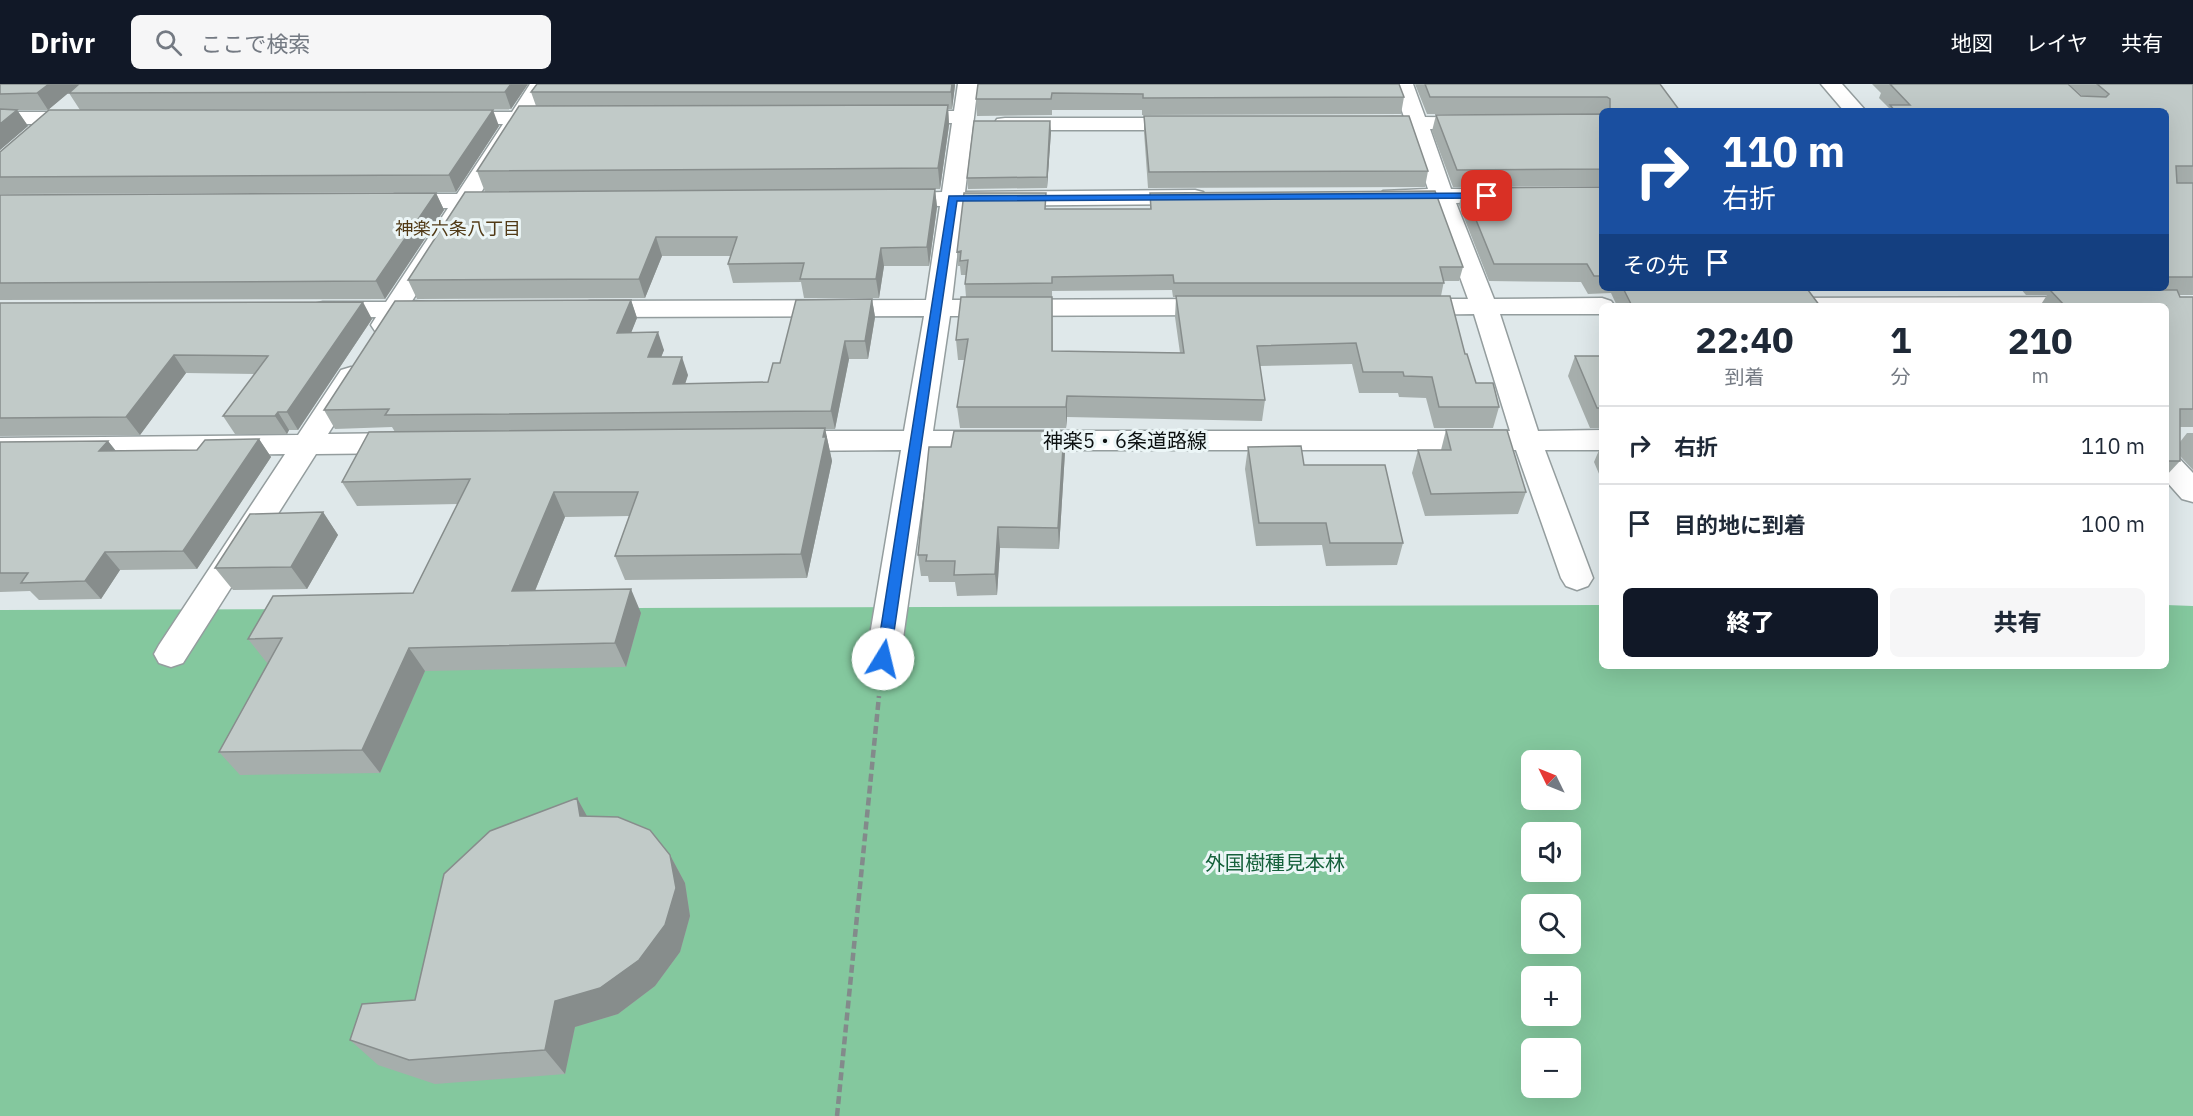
<!DOCTYPE html>
<html lang="ja">
<head>
<meta charset="utf-8">
<style>
  :root { --surface:#fff; --page:#f6f6f7; --text:#1f2937; --muted:#747a83; --line:#e0e1e3; --accent:#111827 }
  body { margin:0; font-family:"IBM Plex Sans","Noto Sans JP",sans-serif; background:var(--page); color:var(--text); height:100vh; display:flex; flex-direction:column; font-size:22px; white-space:nowrap }
  * { box-sizing:border-box; margin:0 }
  p { font-size:20px; color:var(--muted) }
  .icon { flex:none; width:33px; height:33px; fill:none; stroke:currentColor; stroke-width:2; stroke-linecap:round; stroke-linejoin:round }
  .map { position:relative; flex:1; overflow:hidden }
  .drawer { position:absolute; left:1599px; top:219px; width:570px; height:366px; display:flex; flex-direction:column; background:var(--surface); border-radius:9px; box-shadow:0 6px 24px #0002 }
  .drawer>* { flex:none }
  .guide { position:absolute; left:1599px; top:24px; width:570px; height:183px; border-radius:9px; box-shadow:0 6px 24px #0002; background:#1a4fa0; color:#fff; overflow:hidden }
  .needle { width:39px; rotate:313deg }
  .fabs { position:absolute; left:1521px; top:666px; display:grid; gap:12px }
  .fabs a { display:grid; place-items:center; width:60px; height:60px; border-radius:9px; background:var(--surface); box-shadow:0 6px 24px #0002; font-size:30px }
  .pin { position:absolute; display:grid; place-items:center; width:51px; height:51px; color:#fff; margin:-26px; border-radius:12px; box-shadow:0 3px 9px #0006 }
  .me { position:absolute; width:66px; margin:-33px; rotate:9deg; stroke-linejoin:round; filter:drop-shadow(0 0 4px #0008) }
  .turn { display:flex; align-items:center; gap:21px; height:126px; padding:0 24px; font-size:27px }
  .turn .icon { width:78px; height:78px; stroke-width:2.5 }
  .turn b { display:block; font-size:42px; line-height:51px }
  .then { display:flex; align-items:center; height:57px; padding:0 24px; background:#0003; gap:12px; font-size:22px }
  .eta { display:flex; justify-content:space-evenly; align-items:center; height:102px; text-align:center }
  .eta b { font-size:36px; font-weight:800; line-height:42px }
  .action { display:flex; gap:12px; margin-top:auto; padding:12px 24px }
  .action a { flex:1; height:69px; border-radius:9px; background:var(--accent); color:#fff; font-size:24px; font-weight:800; line-height:69px; text-align:center }
  .action a+a { background:var(--page); color:var(--text) }
  ul { padding:0; list-style:none }
  li { display:flex; align-items:center; gap:18px; height:78px; padding:0 24px; border-top:2px solid var(--line) }
  li div { flex:1 }
  li b { display:block; font-size:22px }
  li em { font-style:normal }
  header { display:flex; align-items:center; gap:36px; box-sizing:border-box; height:84px; padding:0 30px; background:var(--accent); color:#fff }
  header strong { font-size:28px }
  nav { display:flex; gap:33px; margin-inline-start:auto; font-size:21px }
  .search { width:420px; height:54px; background:var(--page); display:flex; align-items:center; gap:15px; box-sizing:border-box; padding:0 21px; border-radius:9px; color:var(--muted); font-size:22px }
  .map>svg:first-child { display:block }
  .green { fill:#84c89e; fill-rule:evenodd }
  .lines { fill:none; stroke-linecap:round; stroke-linejoin:round }
  .minor-casing { stroke:#949d9e; stroke-width:3 }
  .path { stroke:#838a8b; stroke-width:4.5; stroke-dasharray:8 4; stroke-linecap:butt }
  .minor { fill:#fff; fill-rule:evenodd }
  .wall { fill:#a6aeac; fill-rule:evenodd }
  .shaded-wall { fill:#878d8c }
  .building { fill:#c1cac8; stroke:#878d8c; stroke-width:1.5 }
  .route { fill:#1a73e8; stroke:#114b97; stroke-width:1.5 }
  .labels { text-anchor:middle; dominant-baseline:central; stroke-width:6; stroke-linejoin:round; paint-order:stroke }
  .far-neighbourhood-label { font-size:18px; fill:#513a16; stroke:#ecf6f7 }
  .street-label { font-size:20px; fill:#0d1111; stroke:#ecf6f7 }
  .park-label { font-size:20px; fill:#15613b; stroke:#ecf6f7 }
</style>
</head>
<body>
<header>
<strong>Drivr</strong>
<div class="search"><svg class="icon" aria-label="search" viewBox="0 0 24 24"><circle cx="10" cy="10" r="6"/><path d="M15 15l6 6"/></svg>ここで検索</div>
<nav><a>地図</a><a>レイヤ</a><a>共有</a></nav>
</header>
<div class="map">
<svg width="2193" height="1032" viewBox="0 0 2193 1032">
  <rect width="100%" height="100%" fill="#dfe8ea"/>
  <!-- green -->
  <path class="green" d="M1602,521V582H2166V521L2193,522V1032H0V526ZM1532,676H1570V716H1532ZM1532,748H1570V788H1532ZM1532,820H1570V860H1532ZM1532,892H1570V932H1532ZM1532,964H1570V1004H1532Z"/>
  <g class="lines">
    <!-- minor casing -->
    <g class="minor-casing">
      <path id="minor" d="M530,0H550L533,28L564,29L567,34L564,39L525,40L480,110L513,112L517,117L513,122L471,124L412,217L442,219L446,225L442,231L402,233L393,247L384,249L375,247L371,241L376,233L323,234L314,232L310,226L314,220L323,218H386L448,124H395L387,122L383,117L387,112L395,110H457L503,40H452L444,39L441,34L444,29L452,28H512Z
        M958,0H978L965,108L1195,106L1203,108L1207,113L1203,118L1195,120L963,122L952,216L1219,215L1228,218L1232,223L1228,228L1219,231L950,232L933,347H1510L1474,230L1409,231L1400,228L1396,223L1400,218L1409,215H1468L1433,119L1383,117L1379,112L1383,107L1428,105L1408,45L1360,44L1357,39L1360,34L1404,33L1393,0H1413L1425,33L1486,34L1489,39L1486,44L1478,45H1430L1451,105H1507L1515,107L1519,112L1515,117L1456,119L1494,215L1602,214L1611,217L1615,222H1602V230H1500L1538,347L1602,346V366H1545L1593,494L1588,502L1577,506L1566,502L1561,494L1516,366H930L900,575L895,584L883,588L871,584L866,575L901,366L782,367L772,364L767,357L772,350L782,347H904L924,232L590,233L581,231L577,225L581,219L590,217L926,216L940,122L885,120L881,115L885,110L942,108L952,39H905L897,38L894,33L897,28L905,27H954Z
        M1821,0H1842L1866,27H1844Z
        M0,28H85L93,29L96,34L93,39L85,40H0Z
        M1005,34H1187L1195,35L1198,40L1195,45L1187,46H1005L997,45L994,40L997,35Z
        M2084,213L2093,216L2097,221L1763,222L1767,217L1776,214Z
        M351,283L361,286L365,292L328,350L409,349L419,352L424,359L419,366L409,369L316,370L183,579L171,583L159,579L154,570L159,561L285,370L0,374V354L298,351L341,286Z
        M2166,368L2176,371L2193,389V418L2182,415L2166,397Z"/>
    </g>
    <!-- path -->
    <path class="path" d="M837,1032L879,612"/>
    <!-- minor -->
    <use href="#minor" class="minor"/>
  </g>
  <!-- wall -->
  <path class="wall" d="M0,0H528L511,25L80,26L69,9L79,0L48,26H17L28,42L0,66Z
    M537,0H955L952,25H948L949,41L940,105H935L937,123L929,182H884L879,214H804L801,198L733,199L728,180L731,172H662L645,214L417,215L408,196L485,108L477,87L536,22L531,8Z
    M978,0L1404,13L1401,30L1142,31V26H1052V31L977,32L976,15Z
    M1415,0H1660L1680,27H1602V102L1453,103L1432,47L1436,31L1573,30H1427Z
    M1872,0H2068L2081,12H2082L2069,0H2193V211H2179L2180,213H2193V343H2180V358L2187,349H2193V386L2180,372V377L2166,392V222H2040L2047,211H2026L2020,204H2166V27H1887L1889,24L1879,14L1881,9Z
    M1144,32L1428,87L1425,103L1148,104L1144,48Z
    M499,42L456,108L0,110V68Z
    M1051,48L1047,104L968,105L967,94Z
    M1602,103V204H1794L1793,206L1820,222H1617L1611,209L1588,210L1581,198L1489,197L1459,121L1463,104Z
    M436,109L444,126L385,215L0,216V111Z
    M1150,109L1463,183L1459,197H1444L1441,212L1465,270L1476,299L1499,323L1493,344H1434L1426,314L1399,313L1398,309H1359L1352,280L1260,282L1265,316L1262,337L1067,333L1066,344H960L957,323L965,276H958L956,256L966,213L965,200L966,191H961L960,182H958L957,168L1046,125H1150ZM1172,206L1173,213H1176L1175,233L1180,269L1053,267L1052,207Z
    M872,215L875,233L868,275H849L835,345H825L832,377L807,494L625,496L615,472L630,432L565,433L535,507L641,529L626,583L425,587L380,689L240,691L219,668L269,578L267,579L248,555L413,509L458,420L357,422L342,398L395,348L392,343L335,345L324,326L631,216L637,234L631,248L664,266L661,273L688,291L685,300L768,298L780,279Z
    M0,219L372,235L298,346H289L287,350H235L223,332L255,290L186,289L140,351L0,352Z
    M1575,272H1602V344H1590L1568,292Z
    M1446,346L1526,408L1518,430L1425,432L1412,389L1418,366H1441Z
    M1064,347L1065,368L1059,465L1000,464L997,511L957,512L955,498H929L928,492H921L918,471L951,363Z
    M259,355L271,373L197,485L120,486L101,515L39,516L30,507L0,508V358L108,357L116,367L197,366Z
    M1602,359V397L1594,378Z
    M1248,363L1304,381L1403,459L1397,481L1326,482L1322,461L1256,462L1245,385Z
    M323,428L338,451L307,505L233,506L215,484Z
    M577,714L587,733L670,771L685,799L690,832L680,868L655,902L618,930L575,943L565,990L435,1000L378,981L350,956L415,916Z"/>
  <!-- shaded-wall -->
  <path class="shaded-wall" d="M49,0H79L48,26L37,9Z
    M511,0H528L511,25L505,8Z
    M952,0H955V2L952,25L951,8Z
    M948,21L949,41L940,105L938,84Z
    M17,26L28,42L0,66V40Z
    M493,26L499,42L456,108L449,91Z
    M1050,37L1051,48L1047,104V93Z
    M935,105L937,123L929,182L927,163Z
    M436,109L444,126L385,215L376,197Z
    M656,153L662,172L645,214L639,195Z
    M881,164L884,182L879,214L876,195Z
    M1658,204H1669L1666,212Z
    M872,215L875,233L868,275L865,257Z
    M631,216L637,234L624,267L617,249Z
    M363,218L372,235L298,346L287,328Z
    M658,248L664,266L654,291L648,273Z
    M845,257L849,275L835,345L831,327Z
    M174,271L186,289L140,351L126,333Z
    M682,273L688,291L679,318L673,300Z
    M1067,312V333L1066,344V323Z
    M278,328L289,346L287,350L275,332Z
    M825,344L832,377L807,494L801,470Z
    M1064,347L1065,368L1059,465L1058,444Z
    M259,355L271,373L197,485L183,467Z
    M108,357L122,375L99,367Z
    M554,408L565,433L525,531L512,507Z
    M323,428L338,451L307,505L291,483Z
    M998,443L1000,464L997,511L995,490Z
    M105,468L120,486L101,515L85,497Z
    M631,505L641,529L626,583L615,559Z
    M409,564L425,587L380,689L362,666Z
    M577,714L593,743L580,732Z
    M670,771L685,799L690,832L680,868L655,902L618,930L575,943L565,990L545,966L555,917Z"/>
  <!-- building -->
  <path class="building" d="M0,0H49L37,9L0,10Z
    M79,0H511L505,8L69,9Z
    M537,0H952L951,8H531Z
    M978,0H1399L1404,13L1143,14V10L1052,9L1051,15H976Z
    M1425,0H1660L1680,27H1610V15L1607,13H1430Z
    M1890,0H2068L2081,12L2106,13L2109,10L2097,0H2193V82H2176L2177,99H2193V193H2166V27H1895L1890,21H1910Z
    M948,21L938,84L477,87L519,22Z
    M0,25L17,26L0,40Z
    M49,26H493L449,91L0,93V68Z
    M1602,30V85L1457,86L1436,31Z
    M1144,32H1409L1428,87L1149,88Z
    M974,37H1050L1047,93L967,94Z
    M1602,103V192H1594L1587,180H1494L1463,104Z
    M935,105L927,163L881,164L876,195H800L804,179L728,180L737,153H656L639,195L408,196L465,108Z
    M1435,107L1463,183H1440L1444,199H1174L1173,191L1052,193V199L965,200L968,176L960,177L961,167L957,168L964,109H1046L1045,125H1151L1150,109Z
    M436,109L376,197L0,199V111Z
    M1623,204H1658L1660,206H1808L1820,222H1632Z
    M2050,206H2177L2180,213H2193V325H2180V377H2166V222H2065Z
    M1176,212H1450L1465,270H1467L1476,299H1493L1499,323H1439L1432,293L1404,292L1403,288H1363L1356,259L1257,262L1265,316L1067,312L1066,323H957L968,255L956,256L961,213H1052V267L1184,269Z
    M872,215L865,257H845L831,327L385,331L389,325L324,326L395,217L631,216L617,249L658,248L648,273H682L673,300L768,298L773,279H780L796,216Z
    M363,218L287,328H278L275,332H223L268,272L174,271L126,333L0,334V219Z
    M1575,272H1602V324H1597Z
    M825,344L823,353H826L801,470L615,472L638,408H554L512,507L631,505L615,559L409,564L362,666L219,668L282,554L248,555L273,512L413,509L470,395L342,398L369,348Z
    M1446,346H1507L1526,408L1431,410L1418,366H1451Z
    M954,347H1064L1058,444L998,443L995,490L954,491L955,477H926L927,471H918L929,363H951Z
    M259,355L183,467L105,468L85,497L21,499L28,489H0V358L108,357L99,367L197,366L205,356Z
    M1301,362L1304,381H1385L1403,459H1330L1326,439H1259L1248,363Z
    M323,428L291,483L215,484L250,430Z
    M577,714L580,732L618,733L650,746L670,771L676,804L665,841L639,876L600,904L555,917L545,966L409,976L350,956L362,920L415,916L444,790L490,747Z"/>
  <!-- route -->
  <path class="route" d="M1487,109L1491,110V114L957,117L890,575L888,579H878L876,575L949,112Z"/>
  <g class="labels">
    <!-- far-neighbourhood labels -->
    <g class="far-neighbourhood-label">
      <text x="458" y="144">神楽六条八丁目</text>
    </g>
    <!-- street labels -->
    <g class="street-label">
      <text x="1125" y="356">神楽5・6条道路線</text>
    </g>
    <!-- park labels -->
    <g class="park-label">
      <text x="1275" y="778">外国樹種見本林</text>
    </g>
  </g>
</svg>
<div class="fabs">
<a><svg class="needle" viewBox="-14 -14 28 28"><path d="M0-13l5 13h-10z" fill="#e53935"/><path d="M0 13l5-13h-10z" fill="#747a83"/></svg></a>
<a><svg class="icon" aria-label="sound" viewBox="0 0 24 24"><path d="M4 9h4l5-4v14l-5-4H4zM17 9q2 3 0 6"/></svg></a>
<a><svg class="icon" aria-label="search" viewBox="0 0 24 24"><circle cx="10" cy="10" r="6"/><path d="M15 15l6 6"/></svg></a>
<a>+</a>
<a>−</a>
</div>
<div class="pin" style="left:1487px;top:112px;background:#d93025"><svg class="icon" aria-label="arrive" viewBox="0 0 24 24"><path d="M6 21V4h12l-3 4 3 4H6"/></svg></div>
<svg class="me" style="left:883px;top:575px" viewBox="-20 -20 40 40"><circle r="19" fill="#fff"/><path d="M0-13L10 11 0 6-10 11z" fill="#1a73e8"/></svg>
<div class="guide">
<div class="turn"><svg class="icon" aria-label="right" viewBox="0 0 24 24"><path d="M7 20v-9h11M14 6l5 5-5 5"/></svg><div><b>110 m</b>右折</div></div>
<div class="then">その先<svg class="icon" aria-label="arrive" viewBox="0 0 24 24"><path d="M6 21V4h12l-3 4 3 4H6"/></svg></div>
</div>
<section class="drawer">
<div class="eta">
<div><b>22:40</b><p>到着</p></div>
<div><b>1</b><p>分</p></div>
<div><b>210</b><p>m</p></div>
</div>
<ul>
<li><svg class="icon" aria-label="right" viewBox="0 0 24 24"><path d="M7 20v-9h11M14 6l5 5-5 5"/></svg><div><b>右折</b></div><em>110 m</em></li>
<li><svg class="icon" aria-label="arrive" viewBox="0 0 24 24"><path d="M6 21V4h12l-3 4 3 4H6"/></svg><div><b>目的地に到着</b></div><em>100 m</em></li>
</ul>
<div class="action"><a>終了</a><a>共有</a></div>
</section>
</div>
</body>
</html>
